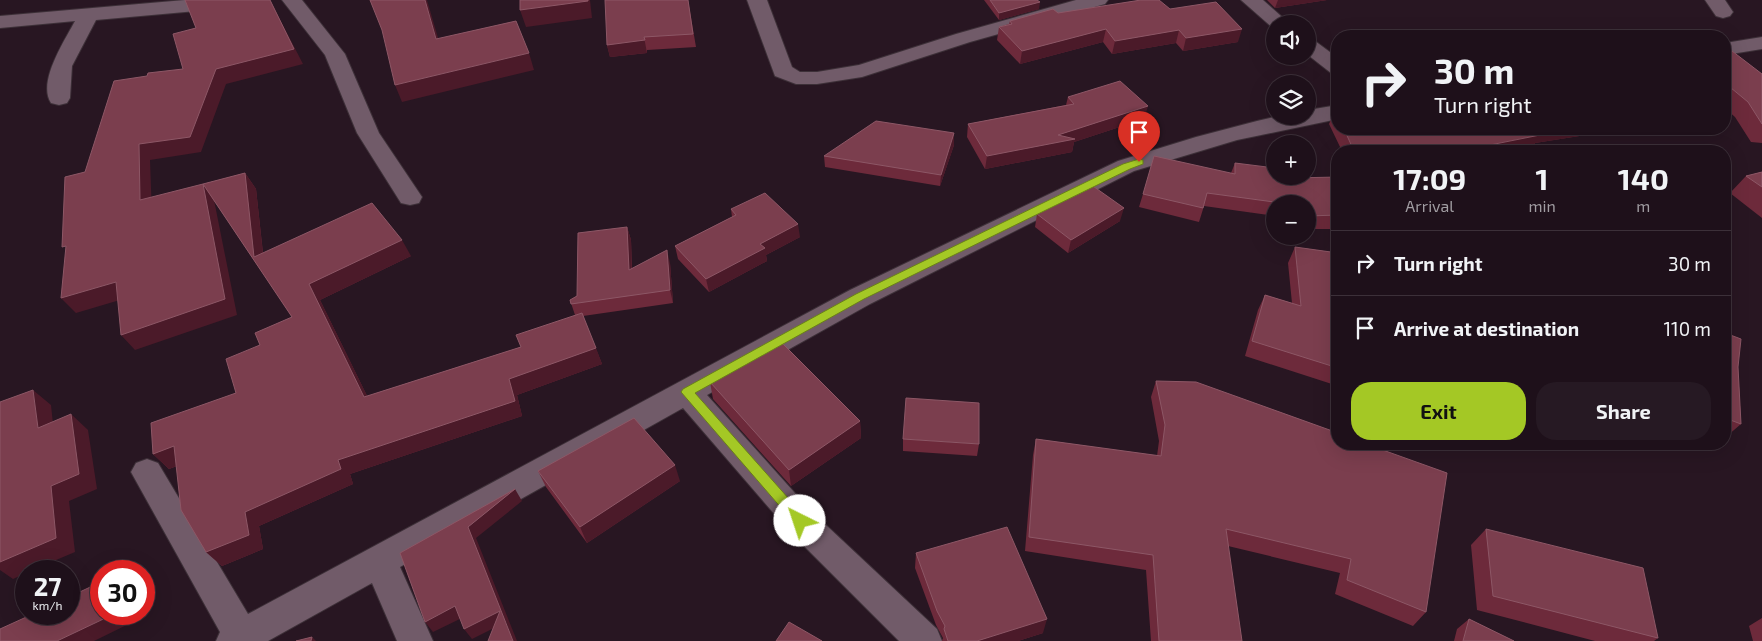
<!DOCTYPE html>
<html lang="en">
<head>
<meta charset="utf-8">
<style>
  :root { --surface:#1e101a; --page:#261923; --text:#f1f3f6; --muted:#a19da2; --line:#3c3039; --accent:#a4c825 }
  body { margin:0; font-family:"Exo 2",sans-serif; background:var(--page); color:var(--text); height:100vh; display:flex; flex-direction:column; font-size:19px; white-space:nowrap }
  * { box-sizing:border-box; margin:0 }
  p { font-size:16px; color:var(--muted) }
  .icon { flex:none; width:28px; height:28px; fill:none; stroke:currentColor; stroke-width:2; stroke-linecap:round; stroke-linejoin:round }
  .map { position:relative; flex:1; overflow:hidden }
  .drawer { position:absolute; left:1331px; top:145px; width:400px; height:305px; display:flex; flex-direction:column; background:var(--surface); border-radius:20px; box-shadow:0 5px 20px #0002,0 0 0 1px var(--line) }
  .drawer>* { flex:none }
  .top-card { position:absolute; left:1331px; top:30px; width:400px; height:105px; border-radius:20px; box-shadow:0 5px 20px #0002,0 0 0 1px var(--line); background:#1e101a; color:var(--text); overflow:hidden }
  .controls { position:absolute; left:1266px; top:15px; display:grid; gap:10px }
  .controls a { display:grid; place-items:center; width:50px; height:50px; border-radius:50%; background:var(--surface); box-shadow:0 5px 20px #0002,0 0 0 1px var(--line); font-size:25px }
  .speed { position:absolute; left:15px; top:560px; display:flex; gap:10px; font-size:25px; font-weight:700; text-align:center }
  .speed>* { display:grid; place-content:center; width:65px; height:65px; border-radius:50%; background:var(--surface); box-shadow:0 5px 20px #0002,0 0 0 1px var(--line); line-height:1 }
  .speed small { font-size:12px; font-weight:400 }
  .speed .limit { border:8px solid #d22; background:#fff; color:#111 }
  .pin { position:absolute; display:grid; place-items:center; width:42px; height:42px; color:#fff; margin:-51px -21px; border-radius:50% 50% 50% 0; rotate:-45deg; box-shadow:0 0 5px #0007 }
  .pin .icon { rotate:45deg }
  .me { position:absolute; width:55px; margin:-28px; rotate:319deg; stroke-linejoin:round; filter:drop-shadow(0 0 4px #0008) }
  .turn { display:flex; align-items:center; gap:18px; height:105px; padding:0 20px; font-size:22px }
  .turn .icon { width:65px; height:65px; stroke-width:2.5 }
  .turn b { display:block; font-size:35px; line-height:42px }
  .eta { display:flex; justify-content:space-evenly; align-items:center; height:85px; text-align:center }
  .eta b { font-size:30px; font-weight:700; line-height:35px }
  .cta { display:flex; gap:10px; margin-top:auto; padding:10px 20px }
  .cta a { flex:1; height:58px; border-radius:20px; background:var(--accent); color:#111; font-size:20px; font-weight:700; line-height:58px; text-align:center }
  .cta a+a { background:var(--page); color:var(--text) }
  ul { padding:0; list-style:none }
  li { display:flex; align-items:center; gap:15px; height:65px; padding:0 20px; border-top:1px solid var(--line) }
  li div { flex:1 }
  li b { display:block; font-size:19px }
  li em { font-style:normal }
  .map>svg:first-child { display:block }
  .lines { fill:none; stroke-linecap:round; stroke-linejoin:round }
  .street-casing { stroke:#3d3038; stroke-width:2 }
  .street { fill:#715b69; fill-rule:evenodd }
  .wall { fill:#6d2a3b }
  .shaded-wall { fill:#4b1a29 }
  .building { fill:#7b3e4e; stroke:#8d5766 }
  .route { fill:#a4c825; stroke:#6b8218 }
</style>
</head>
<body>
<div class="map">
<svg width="1762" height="641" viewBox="0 0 1762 641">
  <rect width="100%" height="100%" fill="#281622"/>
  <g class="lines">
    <!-- street casing -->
    <g class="street-casing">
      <path id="street" d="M185,0H262L259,4L252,6L96,20L72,66L70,98L67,103L59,105L51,103C37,82 65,40 75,21L0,28V16Z
        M282,0H302L345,54L379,133L422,197L419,203L410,205L401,203L357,133L325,55Z
        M747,0H767L792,67L800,72H817L859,65L956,34L1076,0H1108L1105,4L970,42L862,77L817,84H796L775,76Z
        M1241,0H1263L1290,24H1275V29L1273,28Z
        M1705,0H1725L1733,12L1730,16L1723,18L1716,16Z
        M1762,37V49L1725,55V43Z
        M1308,39L1315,41L1338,58V75L1331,73L1308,55Z
        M1338,105V119L1237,140L1134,171L870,304L707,395L811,511L937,629L942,641H899L789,531L683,408L400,567L433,641H397L372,583L268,641H216L220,632L131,472L136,463L147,459L158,463L248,614L850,290L1118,161L1196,137L1257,121L1278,116H1308V110Z"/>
    </g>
    <!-- street -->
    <use href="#street" class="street"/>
  </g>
  <!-- wall -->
  <path class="wall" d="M688,0L696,47L647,50V53L610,57L607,45Z
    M984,0H1037L1039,9L999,20Z
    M1267,0H1327L1275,8Z
    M1170,9L1238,42L1183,51L1176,43L1112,54L1103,42L1020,64L997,40L999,27L1009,24L1010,21L1058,13Z
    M1725,52L1762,74V143L1751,142L1735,117L1725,108Z
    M1068,97L1144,119L1074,142L1072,152L985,169L967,137L968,124L1066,105Z
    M1335,111H1338V129H1646L1617,135L1611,131L1535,143L1531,148L1517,151H1342L1329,124Z
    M954,133V145L940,186L825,167L824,156Z
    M1235,163L1291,178L1338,177V229H1308V204H1275V216L1204,206L1199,222L1139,207L1143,194L1231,173Z
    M1762,172V218L1730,193L1746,176Z
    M245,173L256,189L263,253L411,256L320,300L367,396L521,347L575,315L570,300L577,296L627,227L631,240L632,268L670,263L673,303L583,316L602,364L517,395L522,416L350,474L353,484L259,526L263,549L222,566L206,552L177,466L169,469L153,454L236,393L260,345L292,317L203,184Z
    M731,209L800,237L766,255L767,261L709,292L678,259L675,246L732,217Z
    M1037,214L1120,221L1068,253L1035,227Z
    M1295,247L1338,253V386L1245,356L1258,310L1265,295L1292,303L1288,263Z
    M1725,333L1738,367L1741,424L1727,436L1725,435Z
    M1156,381L1426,612L1413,626L1335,594L1340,573L1228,546L1242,641H1151L1146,570L1025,551L1033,455L1036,439L1157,456L1159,441L1151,397Z
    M710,382L860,421L861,438L791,486L713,399Z
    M903,439L979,444L977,456L903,451Z
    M538,471L680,481L587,543L546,487Z
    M1486,529L1658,638L1654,641H1595L1477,610L1471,545Z
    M916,553L1043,633L1018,641H942L943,638L936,625L915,568Z
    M1762,618V641H1753L1749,626Z
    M1469,619L1514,641H1454L1457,629Z"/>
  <!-- shaded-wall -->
  <path class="shaded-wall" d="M270,0L303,64L226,84L201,152L150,160L152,216L140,200L139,144L216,69Z
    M425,0H427L443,55L436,39Z
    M588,0H590L592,18L526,27L520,10Z
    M1278,0H1327L1275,8Z
    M1040,2L1039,9L999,20V13Z
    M1106,29L1103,42L1020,64L1022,51Z
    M1242,29L1238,42L1183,51L1186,38Z
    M1179,30L1176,43L1112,54L1115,41Z
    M644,37L647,53L610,57L607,45Z
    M529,53L534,70L402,102L395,85Z
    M1148,106L1144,119L1074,142L1072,152L985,169L987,156L1058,135Z
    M1547,129H1612L1611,131L1535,143L1531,148L1517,151H1486L1490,145L1535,131Z
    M1621,129H1646L1617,135Z
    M954,133V145L940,186L941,175Z
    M245,173L256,189L265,273L254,257Z
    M203,184L214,200L237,315L135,350L121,335Z
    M1124,208L1120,221L1068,253L1071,240Z
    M798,224L800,237L766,255L767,261L709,292L706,279L760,244Z
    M627,227L631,240L632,283L629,270Z
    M402,240L411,256L320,300L375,412L364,397L309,284Z
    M667,250L670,263L673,303L670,290Z
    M116,282L130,297L76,313L61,298Z
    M596,348L602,364L517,395L522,416L350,474L353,484L259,526L263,549L222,566L206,552L245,512L338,460L509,379Z
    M33,390L51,405L55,443L38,428Z
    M71,414L88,430L97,489L69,501L75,552L30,571H26V573L13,579L0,570V562L51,486Z
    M860,421L861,438L791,486L789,470Z
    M174,446L189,461L169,469L153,454Z
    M675,465L680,481L587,543L580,527Z
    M515,489L522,501L476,538L517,641H513L506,622L472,639L464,629L468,527Z
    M455,606L464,617L433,632L425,622Z
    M114,614H143V617L94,641H57Z
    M1047,619L1043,633L1018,641H977Z
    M312,637L316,641H311Z"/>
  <!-- building -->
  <path class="building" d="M185,0H270L294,49L216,69L190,137L139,144L140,200L203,184L225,299L121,335L116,282L61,298L66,246L62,247L65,177L85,172L114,81L147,76L148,73L183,69L173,34L196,28Z
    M370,0H425L436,39L516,21L529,53L395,85L382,30Z
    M520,0H588V1L520,10Z
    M605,0H688L693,34L644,37L645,40L607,45Z
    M990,0H1037L1040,2L999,13Z
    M1141,0H1159L1170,9L1216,2L1242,29L1186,38L1179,30L1115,41L1106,29L1022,51L999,27L1012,24L1010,21L1053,9L1058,13Z
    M1732,51L1762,74V124L1748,102L1725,83V52Z
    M1120,81L1148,106L1058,135L1075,139L987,156L968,124L1074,104L1068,97Z
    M876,121L954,133L941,175L824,156Z
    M1344,129H1547L1535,131L1540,135L1490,145L1497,151H1354Z
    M1154,156L1235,174V163L1275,168V176H1291V178L1338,177V215L1308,216V204H1289L1207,193L1203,208L1143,194Z
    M1762,172V187L1746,176Z
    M245,173L254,257L372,203L402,240L309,284L364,397L521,347L516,335L582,313L596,348L509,379L515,401L338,460L341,469L245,512L249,535L206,552L181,510L174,446L153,454L151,423L236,393L226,359L260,345L255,333L292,317L203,184Z
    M1090,184L1124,208L1071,240L1037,214Z
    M765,193L798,224L760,244L765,248L706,279L675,246L736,215L731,209Z
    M627,227L629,270L667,250L670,290L571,304L570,300L577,296L578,233Z
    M1295,247L1338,253V368L1252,341L1265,295L1301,306Z
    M1725,333L1741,339L1738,367L1741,424L1725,418Z
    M779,340L860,421L789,470L710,382Z
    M1156,381L1196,382L1338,433V444H1366L1447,473L1426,612L1347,580L1351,559L1226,529L1242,641H1159L1153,555L1029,537L1036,439L1161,456L1165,425Z
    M33,390L38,428L71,414L79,474L51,486L56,538L0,562V402Z
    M906,398L979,403V444L903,439Z
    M634,418L675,465L580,527L538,471Z
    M515,489L468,527L513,641H488L500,611L464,629L455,606L425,622L400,553Z
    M1007,527L1047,619L977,641H948L944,629L945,626L937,611L916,553Z
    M1486,529L1643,568L1658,638L1493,596Z
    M101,582V614H114L57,641H0V629L33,614H69V597Z
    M1469,619L1514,641H1463Z
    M789,622L822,641H776Z
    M312,637L311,641H296Z"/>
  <!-- route -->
  <path class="route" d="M1139,159L1143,160V164L1130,169L864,299L695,393L805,517L807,521L805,525L800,527L796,525L681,392L683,389L856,294L1123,164Z"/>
</svg>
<div class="controls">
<a><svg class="icon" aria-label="sound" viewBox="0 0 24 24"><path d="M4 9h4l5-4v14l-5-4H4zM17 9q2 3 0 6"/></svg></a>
<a><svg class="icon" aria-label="layers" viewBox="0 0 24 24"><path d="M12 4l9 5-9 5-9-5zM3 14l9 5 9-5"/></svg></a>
<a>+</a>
<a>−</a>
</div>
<div class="speed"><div>27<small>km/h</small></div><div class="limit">30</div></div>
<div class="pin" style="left:1139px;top:162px;background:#d93025"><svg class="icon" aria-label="arrive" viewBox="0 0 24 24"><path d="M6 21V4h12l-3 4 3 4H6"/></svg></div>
<svg class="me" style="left:800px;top:521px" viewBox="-20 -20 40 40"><circle r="19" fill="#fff"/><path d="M0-13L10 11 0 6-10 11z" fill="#a4c825"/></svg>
<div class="top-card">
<div class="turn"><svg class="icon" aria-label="right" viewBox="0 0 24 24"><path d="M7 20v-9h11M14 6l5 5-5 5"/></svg><div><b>30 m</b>Turn right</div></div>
</div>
<section class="drawer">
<div class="eta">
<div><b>17:09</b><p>Arrival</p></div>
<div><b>1</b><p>min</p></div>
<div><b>140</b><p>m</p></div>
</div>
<ul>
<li><svg class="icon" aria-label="right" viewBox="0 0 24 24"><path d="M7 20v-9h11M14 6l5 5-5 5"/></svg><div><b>Turn right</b></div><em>30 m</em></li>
<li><svg class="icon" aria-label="arrive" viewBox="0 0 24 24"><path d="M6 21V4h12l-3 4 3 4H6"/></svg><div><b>Arrive at destination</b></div><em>110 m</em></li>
</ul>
<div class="cta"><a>Exit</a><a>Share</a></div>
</section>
</div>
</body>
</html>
